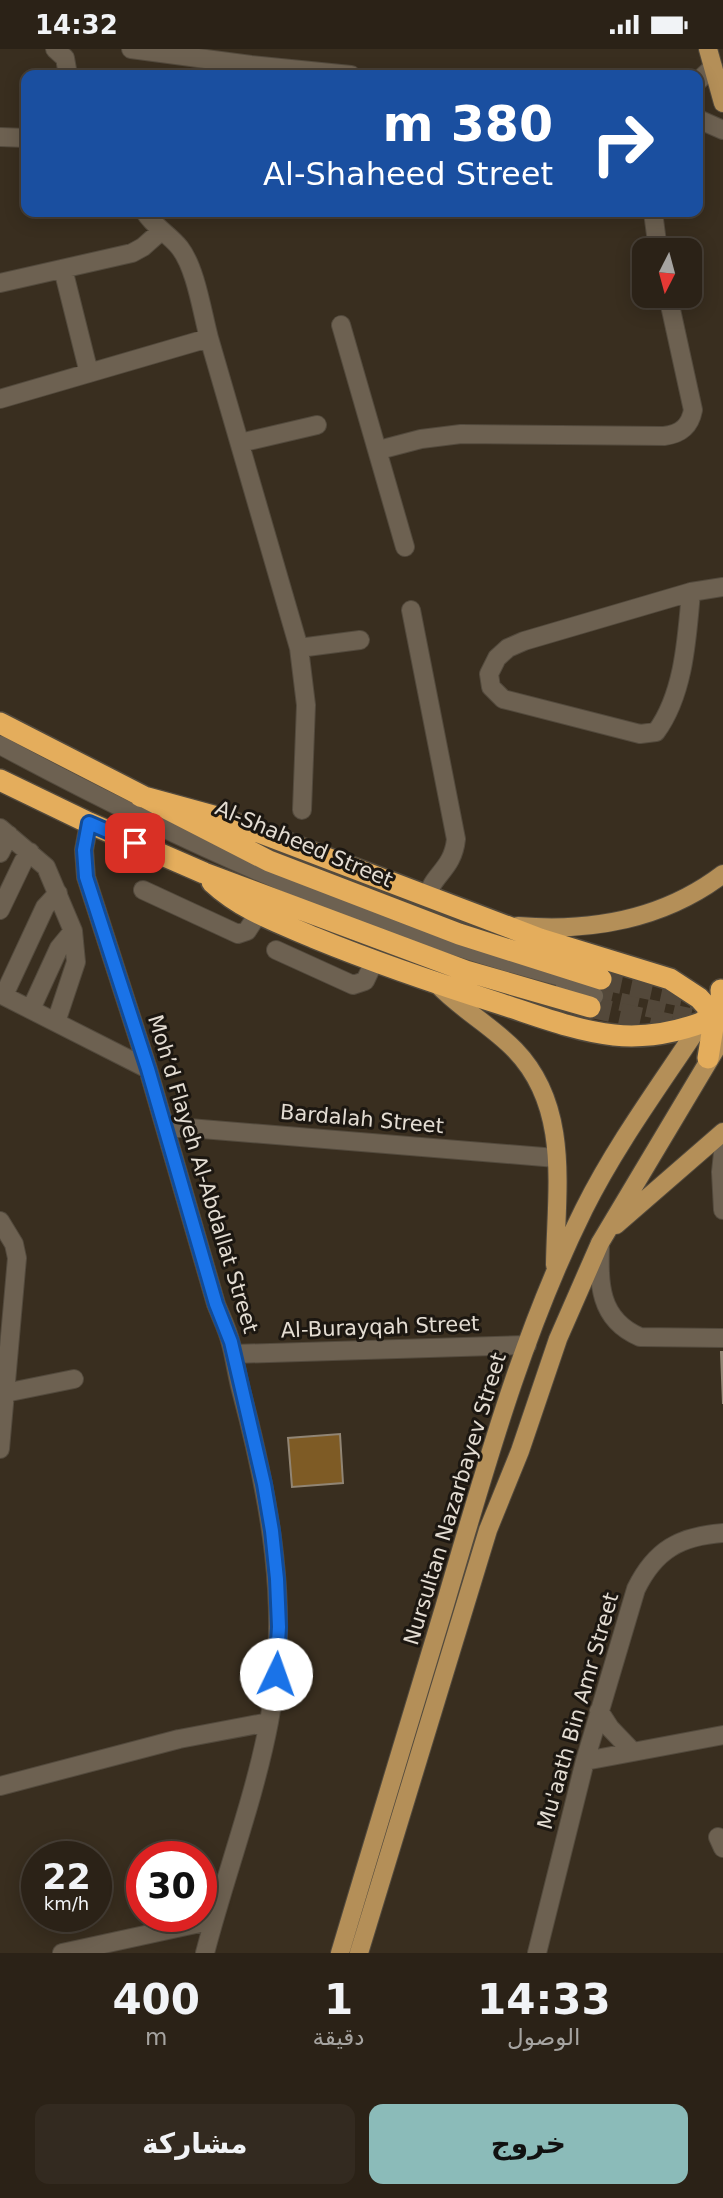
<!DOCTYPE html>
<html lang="ar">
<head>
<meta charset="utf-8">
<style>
  :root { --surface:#2b2217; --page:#332a20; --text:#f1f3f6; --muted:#a6a4a1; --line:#473f36; --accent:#8bbbb9 }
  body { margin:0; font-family:"DejaVu Sans",Vazirmatn,sans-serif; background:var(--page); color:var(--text); direction:rtl; height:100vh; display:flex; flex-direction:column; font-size:26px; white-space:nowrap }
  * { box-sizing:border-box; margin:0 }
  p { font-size:23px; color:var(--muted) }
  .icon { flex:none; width:38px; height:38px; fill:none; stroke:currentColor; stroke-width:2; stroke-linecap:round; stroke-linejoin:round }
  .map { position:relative; height:1904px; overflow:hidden; direction:ltr }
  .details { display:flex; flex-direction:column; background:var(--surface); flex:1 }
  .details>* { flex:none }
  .banner { position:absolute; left:21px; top:21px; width:682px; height:147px; border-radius:14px; box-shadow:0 4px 18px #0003,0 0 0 2px var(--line); direction:rtl; background:#1a4fa0; color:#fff; overflow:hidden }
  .needle { width:46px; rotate:186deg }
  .controls { position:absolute; left:632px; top:189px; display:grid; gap:14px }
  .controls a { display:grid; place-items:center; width:70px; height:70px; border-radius:14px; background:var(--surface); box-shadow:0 4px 18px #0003,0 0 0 2px var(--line); font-size:35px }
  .speed { position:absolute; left:21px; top:1792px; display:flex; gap:14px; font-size:35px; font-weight:700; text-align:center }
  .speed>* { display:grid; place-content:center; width:91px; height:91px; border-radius:50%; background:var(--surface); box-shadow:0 4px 18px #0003,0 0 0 2px var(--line); line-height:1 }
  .speed small { font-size:18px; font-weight:400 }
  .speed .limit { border:10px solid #d22; background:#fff; color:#111 }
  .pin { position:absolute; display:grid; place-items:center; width:60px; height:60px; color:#fff; margin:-30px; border-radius:14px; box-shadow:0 4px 10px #0006 }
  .me { position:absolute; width:77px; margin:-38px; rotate:3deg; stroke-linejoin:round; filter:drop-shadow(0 0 5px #0008) }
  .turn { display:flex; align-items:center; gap:24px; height:147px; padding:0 35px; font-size:32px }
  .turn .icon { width:91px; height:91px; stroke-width:2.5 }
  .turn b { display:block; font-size:49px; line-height:60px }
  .eta { display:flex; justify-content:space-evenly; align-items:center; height:119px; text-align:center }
  .eta b { font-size:42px; font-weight:700; line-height:49px }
  .cta { display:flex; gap:14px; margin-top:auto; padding:14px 35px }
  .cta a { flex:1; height:80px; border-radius:14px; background:var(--accent); color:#111; font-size:28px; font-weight:700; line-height:80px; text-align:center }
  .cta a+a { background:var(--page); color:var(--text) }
  .status { display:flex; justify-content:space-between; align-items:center; height:49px; padding:0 35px; background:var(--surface); direction:ltr }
  .status svg { height:19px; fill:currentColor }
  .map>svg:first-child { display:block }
  .building { fill:#7e5b25; stroke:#918574; stroke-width:2 }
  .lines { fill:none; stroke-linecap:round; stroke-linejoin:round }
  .minor-tunnel { stroke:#53483a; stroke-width:18; stroke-dasharray:18 9; stroke-linecap:butt }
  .highway-tunnel { stroke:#53483a; stroke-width:21; stroke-dasharray:21 10; stroke-linecap:butt }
  .minor-casing { stroke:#534a3d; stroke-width:20 }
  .major-casing { stroke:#534a3d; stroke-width:20 }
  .highway-casing { stroke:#534a3d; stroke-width:24 }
  .minor { stroke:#6d6151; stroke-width:18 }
  .major { stroke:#b48f58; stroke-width:18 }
  .highway { stroke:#e4ad5c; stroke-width:21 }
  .route-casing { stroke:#114b97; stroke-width:18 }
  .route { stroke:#1a73e8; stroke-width:12 }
  .labels { text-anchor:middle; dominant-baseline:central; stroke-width:6; stroke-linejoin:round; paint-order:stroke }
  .street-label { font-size:21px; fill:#e4ddd3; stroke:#1c1711 }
</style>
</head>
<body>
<div class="status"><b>14:32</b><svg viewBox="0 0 49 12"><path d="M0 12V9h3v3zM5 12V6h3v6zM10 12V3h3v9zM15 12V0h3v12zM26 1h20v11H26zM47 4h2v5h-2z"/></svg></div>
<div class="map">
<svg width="723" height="1904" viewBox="0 0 723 1904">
  <rect width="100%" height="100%" fill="#392e1f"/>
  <!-- building -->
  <path class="building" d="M721,1303H723V1355Z
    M340,1385L343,1434L292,1438L288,1389Z"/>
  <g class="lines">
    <!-- minor-tunnel -->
    <path class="minor-tunnel" d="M594,947L707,972"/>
    <!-- highway-tunnel -->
    <path class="highway-tunnel" d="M601,930L700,951
      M590,958L687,979"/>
    <!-- minor casing -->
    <g class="minor-casing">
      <path id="minor" d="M55,0L65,9L68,26
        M131,0L251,16L351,26
        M698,32L713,18
        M698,70L723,81
        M0,88L26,89
        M653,163L658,201
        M63,220L89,324
        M0,234L132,204L143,198L161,182
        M341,276L405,498
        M209,289L299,599L306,656L302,761
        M0,350L209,289C202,263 196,220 180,199C169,185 154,178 145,163
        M240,394L317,376
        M379,401L421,390L461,385L664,387C681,385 690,377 693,361L668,247
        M691,543C687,589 684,645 656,683L640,685L503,650L491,638L489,625L497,609L508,599L524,592L691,543L723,538
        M411,561L456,790C453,821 431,826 428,848
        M299,599L360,591
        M0,696C185,795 376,883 581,933
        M89,774L84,801L86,828L148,1020L216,1255C221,1268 228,1281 231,1295C235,1310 237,1326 241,1341C270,1450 291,1561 269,1673C254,1751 225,1827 205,1904
        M0,779L46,818L73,882L76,913L56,973
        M0,804L9,786
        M143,841L238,885L247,882L258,865
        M0,861L23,813L30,803
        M276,901L353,936L365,932L374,913
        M565,938L594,947
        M0,945L148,1020
        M4,946L45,858L58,844
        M31,960L59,899L73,882
        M165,1077L556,1109
        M723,1104L721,1123L723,1161
        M0,1172L14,1195L17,1209L0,1400
        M600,1194C599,1234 598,1270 640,1288L723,1289
        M234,1305L527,1296
        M5,1344L74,1330
        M599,1662L610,1679L633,1703
        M585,1712L723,1686
        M0,1737L179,1690L269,1673
        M718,1788L723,1799
        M62,1904L214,1871
        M537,1904L585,1712L636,1540C655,1501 680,1487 723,1484"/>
    </g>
    <!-- major casing -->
    <g class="major-casing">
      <path id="major" d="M708,0L723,54
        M518,877C591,883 664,870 723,825
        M437,935C460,960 491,976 515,1001C571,1059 556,1142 555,1216
        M616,1176L723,1083
        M340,1904C374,1789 410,1675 444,1559C484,1424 521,1287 584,1160C618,1092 664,1031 705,968
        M359,1904L488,1481L520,1402L558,1290L600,1194L723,988"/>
    </g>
    <!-- highway casing -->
    <g class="highway-casing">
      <path id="highway" d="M0,674L269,812L459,885L601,930
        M0,731L89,774L204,824L466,922L590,958
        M140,747L224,770L540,890L670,930L699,949L710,961L713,978L708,1009
        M212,833C242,861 278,873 315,889C376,914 438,935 501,955C538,967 576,982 614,986C651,990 690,980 723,965
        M721,941L723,970"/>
    </g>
    <!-- minor -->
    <use href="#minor" class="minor"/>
    <!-- major -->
    <use href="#major" class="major"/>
    <!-- highway -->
    <use href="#highway" class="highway"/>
  </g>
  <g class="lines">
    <!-- route casing -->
    <g class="route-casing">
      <path id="route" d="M135,794L89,774L84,801L86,828L148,1020L216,1255L231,1293L264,1435L272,1482L277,1530L279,1578L276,1625"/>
    </g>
    <!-- route -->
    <use href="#route" class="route"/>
  </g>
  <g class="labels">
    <!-- street labels -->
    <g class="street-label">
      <text transform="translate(304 795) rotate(23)">Al-Shaheed Street</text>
      <text transform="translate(362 1070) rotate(5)">Bardalah Street</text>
      <text transform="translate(203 1125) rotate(73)">Moh’d Flayeh Al-Abdallat Street</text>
      <text transform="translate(380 1278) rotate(-2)">Al-Burayqah Street</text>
      <text transform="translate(455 1450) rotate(-73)">Nursultan Nazarbayev Street</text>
      <text transform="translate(578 1662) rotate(-74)">Mu'aath Bin Amr Street</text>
    </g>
  </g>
</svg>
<div class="controls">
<a><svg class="needle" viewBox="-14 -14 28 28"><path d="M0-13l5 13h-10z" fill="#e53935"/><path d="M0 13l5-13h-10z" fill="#a6a4a1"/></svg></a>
</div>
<div class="speed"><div>22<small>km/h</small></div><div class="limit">30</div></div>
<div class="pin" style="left:135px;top:794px;background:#d93025"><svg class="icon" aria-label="arrive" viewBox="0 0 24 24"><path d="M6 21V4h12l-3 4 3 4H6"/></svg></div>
<svg class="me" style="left:276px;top:1625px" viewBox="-20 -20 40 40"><circle r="19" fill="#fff"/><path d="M0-13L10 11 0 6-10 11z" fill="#1a73e8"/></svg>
<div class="banner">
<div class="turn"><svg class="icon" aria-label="right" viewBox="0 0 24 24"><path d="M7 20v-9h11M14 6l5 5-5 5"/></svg><div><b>380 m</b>Al-Shaheed Street</div></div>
</div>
</div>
<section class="details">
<div class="eta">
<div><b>14:33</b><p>الوصول</p></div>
<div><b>1</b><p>دقيقة</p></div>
<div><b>400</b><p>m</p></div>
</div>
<div class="cta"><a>خروج</a><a>مشاركة</a></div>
</section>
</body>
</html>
